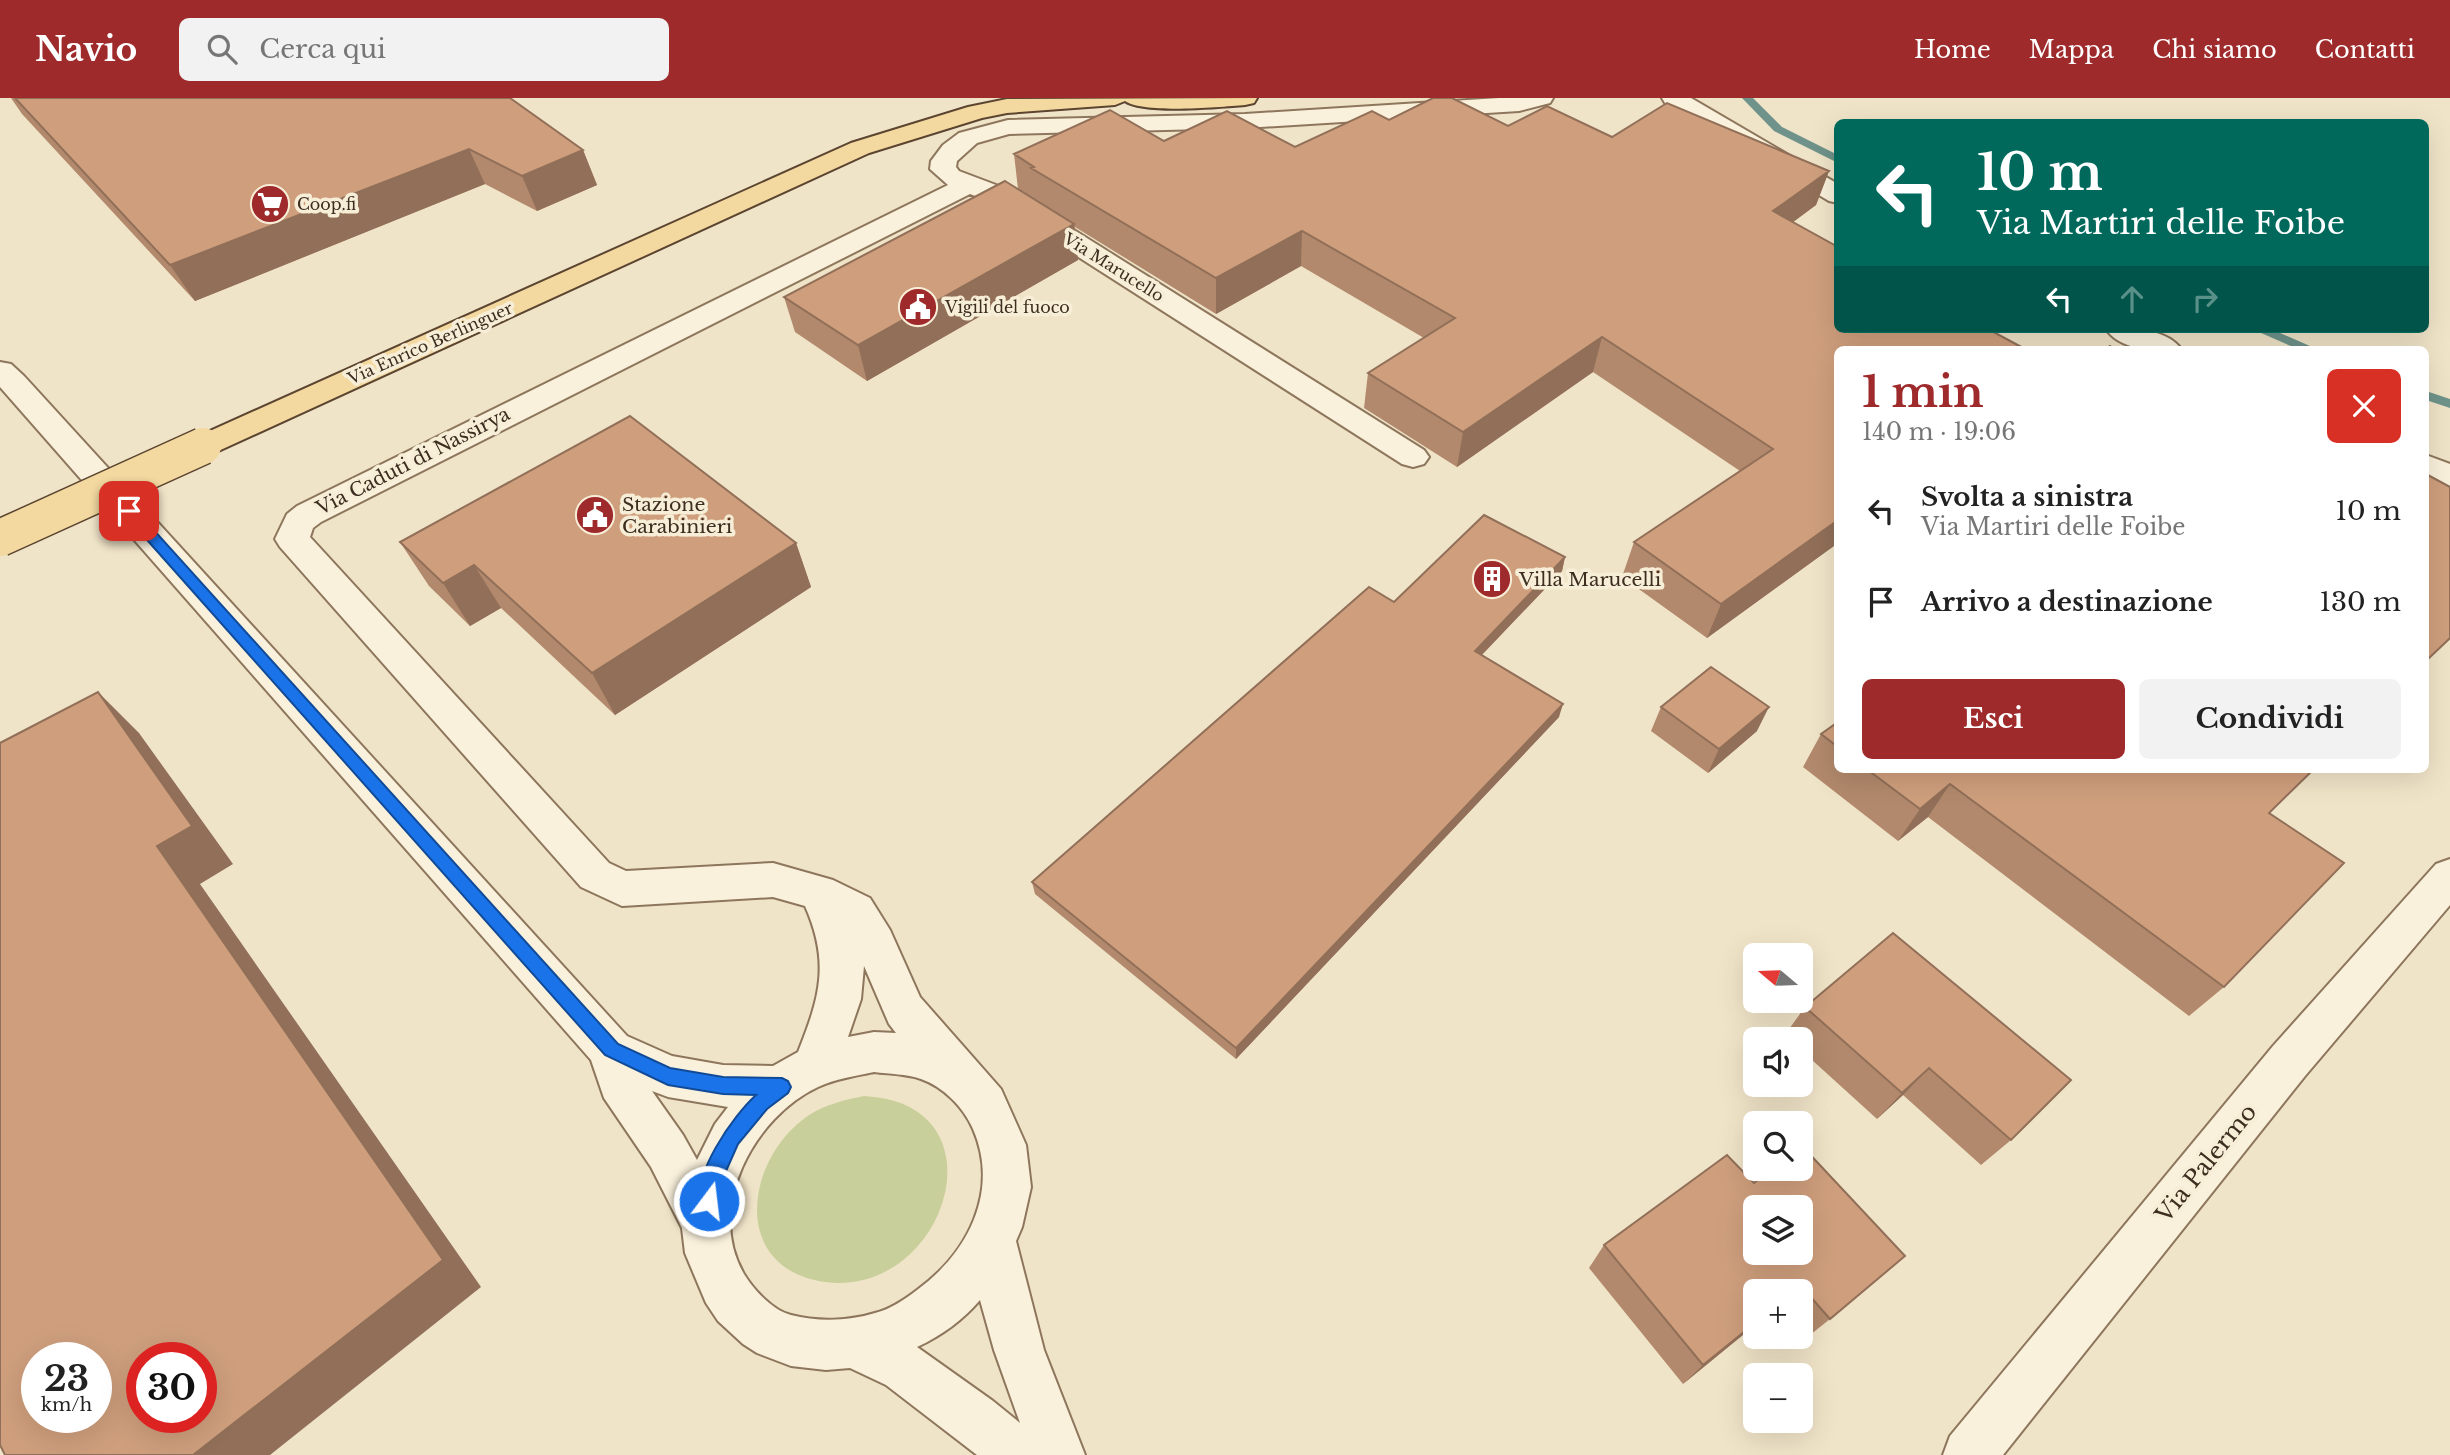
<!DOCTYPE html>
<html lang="it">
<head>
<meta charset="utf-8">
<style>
  :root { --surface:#fff; --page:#f2f2f2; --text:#222; --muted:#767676; --accent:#9e2a2b }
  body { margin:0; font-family:"Libre Baskerville",serif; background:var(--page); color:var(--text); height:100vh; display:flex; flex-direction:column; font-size:26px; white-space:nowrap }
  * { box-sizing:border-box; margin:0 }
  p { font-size:23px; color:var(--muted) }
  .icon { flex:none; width:38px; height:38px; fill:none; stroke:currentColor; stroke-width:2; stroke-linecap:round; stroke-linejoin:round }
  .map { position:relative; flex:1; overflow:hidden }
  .side { position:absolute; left:1834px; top:248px; width:595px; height:427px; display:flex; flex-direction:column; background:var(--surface); border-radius:10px; box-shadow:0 7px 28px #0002 }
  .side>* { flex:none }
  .hud { position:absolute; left:1834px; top:21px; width:595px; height:214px; border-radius:10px; box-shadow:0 7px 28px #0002; background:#00695c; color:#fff; overflow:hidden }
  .needle { width:46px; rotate:289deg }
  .tools { position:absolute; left:1743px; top:845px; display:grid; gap:14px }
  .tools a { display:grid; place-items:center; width:70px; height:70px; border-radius:10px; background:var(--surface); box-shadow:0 7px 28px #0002; font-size:35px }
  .speed { position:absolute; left:21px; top:1244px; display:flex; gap:14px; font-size:35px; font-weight:700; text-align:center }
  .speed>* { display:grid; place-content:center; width:91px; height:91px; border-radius:50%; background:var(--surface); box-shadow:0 7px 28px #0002; line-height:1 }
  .speed small { font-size:18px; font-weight:400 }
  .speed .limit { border:10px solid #d22; background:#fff; color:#111 }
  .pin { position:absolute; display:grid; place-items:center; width:60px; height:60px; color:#fff; margin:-30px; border-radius:14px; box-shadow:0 4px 10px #0006 }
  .me { position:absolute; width:77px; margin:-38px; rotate:15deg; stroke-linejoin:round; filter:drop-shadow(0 0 5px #0008) }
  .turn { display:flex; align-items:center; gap:24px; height:147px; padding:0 28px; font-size:32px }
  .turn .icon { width:91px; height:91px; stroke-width:2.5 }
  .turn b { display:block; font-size:49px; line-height:60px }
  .lanes { display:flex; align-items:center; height:66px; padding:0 28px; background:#0003; justify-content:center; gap:35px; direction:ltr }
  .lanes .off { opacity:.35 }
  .round { display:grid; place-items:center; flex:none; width:74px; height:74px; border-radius:10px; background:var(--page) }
  .head { display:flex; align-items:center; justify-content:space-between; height:119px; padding:0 28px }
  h1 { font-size:42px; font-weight:700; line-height:52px; color:var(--accent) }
  .button { display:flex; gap:14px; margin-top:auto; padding:14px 28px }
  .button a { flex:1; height:80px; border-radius:10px; background:var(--accent); color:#fff; font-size:28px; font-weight:700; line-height:80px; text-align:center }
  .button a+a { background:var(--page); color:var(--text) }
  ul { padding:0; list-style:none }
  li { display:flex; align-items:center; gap:21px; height:91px; padding:0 28px }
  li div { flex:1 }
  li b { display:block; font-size:26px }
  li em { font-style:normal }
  header { display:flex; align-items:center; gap:42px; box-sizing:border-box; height:98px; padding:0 35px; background:var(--accent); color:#fff }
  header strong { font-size:33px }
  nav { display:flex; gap:38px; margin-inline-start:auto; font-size:24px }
  .search { width:490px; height:63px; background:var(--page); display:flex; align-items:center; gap:18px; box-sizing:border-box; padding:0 24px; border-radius:10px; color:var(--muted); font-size:26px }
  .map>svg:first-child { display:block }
  .green { fill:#c9cf9b }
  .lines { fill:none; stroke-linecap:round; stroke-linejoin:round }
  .stream { fill:#6f938a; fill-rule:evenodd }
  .minor-casing { stroke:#8d765c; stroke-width:4 }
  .major-casing { stroke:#5b4430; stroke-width:4 }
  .minor { fill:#faf1dc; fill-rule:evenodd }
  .major { fill:#f3d9a0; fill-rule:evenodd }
  .major-bridge-casing { stroke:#5b4430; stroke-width:39; stroke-linecap:butt }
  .major-bridge { stroke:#f3d9a0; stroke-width:36 }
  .wall { fill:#b2896c }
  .shaded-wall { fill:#916f58 }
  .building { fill:#cf9f7d; stroke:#916f58; stroke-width:2; fill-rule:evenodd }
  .route { fill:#1a73e8; stroke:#114b97; stroke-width:2 }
  .labels { text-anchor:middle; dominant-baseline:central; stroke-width:7; stroke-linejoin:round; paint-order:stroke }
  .far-poi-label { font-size:16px; fill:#3d2e20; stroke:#f7eed8; text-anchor:start }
  .far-street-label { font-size:16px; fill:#3d2e20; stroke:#f7eed8 }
  .street-label { font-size:19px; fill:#3d2e20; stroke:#f7eed8 }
  .poi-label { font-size:19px; fill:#3d2e20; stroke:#f7eed8; text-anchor:start }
  .near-street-label { font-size:23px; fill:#3d2e20; stroke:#f7eed8 }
</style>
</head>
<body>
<header>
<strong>Navio</strong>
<div class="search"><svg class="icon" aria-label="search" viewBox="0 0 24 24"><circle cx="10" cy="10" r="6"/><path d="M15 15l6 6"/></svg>Cerca qui</div>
<nav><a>Home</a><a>Mappa</a><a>Chi siamo</a><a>Contatti</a></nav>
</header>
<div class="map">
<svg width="2450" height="1357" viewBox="0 0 2450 1357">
  <rect width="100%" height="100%" fill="#f0e4c8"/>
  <!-- green -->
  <path class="green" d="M864,998C1008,1005 946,1200 825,1184C730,1171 744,1061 809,1017C826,1006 845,1002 864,998Z"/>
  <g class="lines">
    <!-- stream -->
    <path class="stream" d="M1742,0H1753L1782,29L1838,57V65L1774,33Z
      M2252,231H2271L2319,252H2300Z
      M2426,293L2450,301V310L2426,302Z"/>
    <!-- minor casing -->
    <g class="minor-casing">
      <path id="minor" d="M1499,0H1553L1550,5L1519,13L1245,30L1009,36L977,45L957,63L956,69L959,73L1012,93L1424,352L1429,359L1424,366L1413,369L1402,366L994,105L970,96L321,424L313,430L310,439L609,765L626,773L773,765L833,782L870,800L890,832L920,899L1001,991L1026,1047L1031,1089L1022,1129L1016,1143L1044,1252L1085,1357H977L886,1287L850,1270L826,1272L791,1268L757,1255L743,1246L718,1223L706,1205L685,1155L682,1130L651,1069L604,1000L591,962L0,289V264L11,266L24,278L627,938L672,958L723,967L773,968L798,954C820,899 830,864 805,808L773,799L622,808L581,789L280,449L275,441L287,416L297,408L948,87L930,71L931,63L943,47L959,35L1008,22L1245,16ZM864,868L889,926L896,935L874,934L848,939L861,901ZM874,974C890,976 906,976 921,981C944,989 964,1010 973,1031C1000,1093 968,1155 917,1192C904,1202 891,1211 875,1215C849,1223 818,1224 791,1217C773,1213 753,1191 744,1176C705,1110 754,1019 818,989C835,981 855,978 874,974ZM652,993L668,999L728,1009L715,1026L697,1062L683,1037ZM980,1202L994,1252L1020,1325L993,1303L917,1249C941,1238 963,1222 980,1202Z
        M1662,0H1691L1838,86V105L1829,103L1665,5Z
        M2106,231C2130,231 2166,229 2182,252C2157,252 2121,254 2106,231Z
        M2426,357L2450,366V389L2426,380Z
        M2450,761V807L2305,978L2003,1357H1943L1950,1338L2273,948L2436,766Z"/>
    </g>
    <!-- major casing -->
    <g class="major-casing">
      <path id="major" d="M1257,0L1254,5L1245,7C1219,9 1144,16 1125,3L1115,7L1007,15L982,20L869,55L214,355L203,358L192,355L187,348L192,341L851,45L968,9L1007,1Z"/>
    </g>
    <!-- minor -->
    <use href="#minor" class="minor"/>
    <!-- major -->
    <use href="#major" class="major"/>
    <!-- major-bridge casing -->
    <g class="major-bridge-casing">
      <path id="major-bridge" d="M0,440L203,348"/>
    </g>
    <!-- major-bridge -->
    <use href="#major-bridge" class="major-bridge"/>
  </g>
  <!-- wall -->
  <path class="wall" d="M11,0H510L583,52L597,87L537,113L485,86L195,203L22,16Z
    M1389,22L1508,28L1612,39L1829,73L1816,107L1793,124L1838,252V445L1707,540L1622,479L1634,444L1740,373L1593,274L1457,369L1364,310L1368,275L1424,240L1301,168L1216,216L1075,129L1078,162L867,283L795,234L784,199L1018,91L1014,56L1164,43L1295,49Z
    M400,444L796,445L811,489L615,617L501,510L470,528L429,488Z
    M1565,459L1562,473L1482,557L1559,619L1236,961L1035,796L1032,784Z
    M1661,609L1757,633L1708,675L1651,633Z
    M1838,624V672H2313L2269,715L2224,889L2189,918L1928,719L1898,743L1803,669L1821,636Z
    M1893,835L2011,1042L1981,1067L1903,997L1877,1021L1801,952V942H1789L1784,938L1805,909Z
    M1727,1057L1830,1221L1805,1241L1801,1236V1194H1755V1227L1683,1286L1589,1170L1604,1147Z"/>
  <!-- shaded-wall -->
  <path class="shaded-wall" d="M469,51L485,86L195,203L170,167Z
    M583,52L597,87L537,113L522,78Z
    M1829,73L1816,107L1761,148L1773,113Z
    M1074,126L1078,162L867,283L858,247Z
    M1302,133L1301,168L1216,216V180Z
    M1602,239L1593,274L1457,369L1463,334Z
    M1838,422V445L1707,540L1721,506Z
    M796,445L811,489L615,617L592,575Z
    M1565,459L1562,473L1472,567L1475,553Z
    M474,467L501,510L470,528L443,485Z
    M98,594L139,635L233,766L200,786L481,1189L270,1357H193L157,748Z
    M1563,606L1559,619L1236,961V950Z
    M1769,609L1757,633L1708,675L1719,651Z
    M1950,686L1928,719L1898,743L1920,711Z
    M1929,970L1903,997L1877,1021L1902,995Z
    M1755,1225V1227L1683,1286L1703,1267Z"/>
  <!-- building -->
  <path class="building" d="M15,0H510L583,52L522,78L469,51L170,167Z
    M1433,0H1452L1508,28L1547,8L1612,39L1667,5L1829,73L1773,113L1838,149V231H1988L2027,252H1838V422L1721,506L1634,444L1773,351L1602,239L1463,334L1368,275L1455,220L1302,133L1216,180L1031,70L1034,69L1014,56L1110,12L1164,43L1227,13L1295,49L1372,13L1389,22Z
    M1005,83L1074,126L858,247L784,199Z
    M2110,248L2116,252H2104Z
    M630,318L796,445L592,575L474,467L443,485L400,444Z
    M2426,376L2450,389V540L2426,563Z
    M1484,417L1565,459L1475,553L1563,606L1236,950L1032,784L1369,489L1394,504Z
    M1711,569L1769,609L1719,651L1661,609Z
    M98,594L192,728L157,748L443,1162L193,1357H5L0,1347V645ZM37,1260H96V1320H37ZM142,1260H201V1320H142Z
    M1838,624V649L1821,636Z
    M1868,672H2313L2269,715L2344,765L2224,889L1950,686L1920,711Z
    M1893,835L2071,982L2011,1042L1929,970L1902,995L1805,909Z
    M1802,1048L1905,1158L1830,1221L1801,1188L1794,1194H1755V1225L1703,1267L1604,1147L1727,1057L1754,1085L1773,1071H1801V1050ZM1755,1110H1801V1155H1755Z"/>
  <!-- route -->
  <path class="route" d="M129,408L133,409L618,946L670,970L723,979L782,980L788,983L791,989L788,995L767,1011L738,1046L722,1082L716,1110L709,1113L702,1110C689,1079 734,1017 756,997L723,996L668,987L605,957L124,416V409Z"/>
  <!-- icons -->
  <defs>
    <g id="supermarket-disc" transform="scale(2.0125)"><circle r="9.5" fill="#9e2a2b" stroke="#f7eed8"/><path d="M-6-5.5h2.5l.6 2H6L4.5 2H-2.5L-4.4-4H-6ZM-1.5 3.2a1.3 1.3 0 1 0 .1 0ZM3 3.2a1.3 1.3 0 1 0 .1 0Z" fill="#fff"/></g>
    <g id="civic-disc" transform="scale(2.0125)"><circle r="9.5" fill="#9e2a2b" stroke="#f7eed8"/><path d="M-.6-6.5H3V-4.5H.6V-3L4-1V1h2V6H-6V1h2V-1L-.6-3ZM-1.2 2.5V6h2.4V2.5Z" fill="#fff"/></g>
    <g id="building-disc" transform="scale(2.0125)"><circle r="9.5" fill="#9e2a2b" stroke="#f7eed8"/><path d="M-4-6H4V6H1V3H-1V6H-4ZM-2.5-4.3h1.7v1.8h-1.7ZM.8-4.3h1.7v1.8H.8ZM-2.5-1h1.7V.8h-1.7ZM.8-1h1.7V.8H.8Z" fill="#fff"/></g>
  </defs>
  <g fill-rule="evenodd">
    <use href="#supermarket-disc" x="270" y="106"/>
    <use href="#civic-disc" x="918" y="209"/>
    <use href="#civic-disc" x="595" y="417"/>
    <use href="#building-disc" x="1492" y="481"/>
  </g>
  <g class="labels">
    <!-- far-poi labels -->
    <g class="far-poi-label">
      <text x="297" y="106">Coop.fi</text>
      <text x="945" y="209">Vigili del fuoco</text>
    </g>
    <!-- far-street labels -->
    <g class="far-street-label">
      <text transform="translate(1114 169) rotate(32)">Via Marucello</text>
      <text transform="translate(430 245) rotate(-24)">Via Enrico Berlinguer</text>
    </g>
    <!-- street labels -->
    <g class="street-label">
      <text transform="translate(413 363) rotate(-27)">Via Caduti di Nassirya</text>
    </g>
    <!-- poi labels -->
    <g class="poi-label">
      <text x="622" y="406">Stazione<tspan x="622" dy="22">Carabinieri</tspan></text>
      <text x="1519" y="481">Villa Marucelli</text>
    </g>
    <!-- near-street labels -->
    <g class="near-street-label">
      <text transform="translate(2206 1065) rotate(-51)">Via Palermo</text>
    </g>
  </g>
</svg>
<div class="tools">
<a><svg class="needle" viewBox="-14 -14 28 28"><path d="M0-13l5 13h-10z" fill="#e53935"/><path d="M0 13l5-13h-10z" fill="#767676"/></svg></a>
<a><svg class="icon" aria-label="sound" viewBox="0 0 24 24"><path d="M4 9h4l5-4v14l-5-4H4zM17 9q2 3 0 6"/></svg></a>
<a><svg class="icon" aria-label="search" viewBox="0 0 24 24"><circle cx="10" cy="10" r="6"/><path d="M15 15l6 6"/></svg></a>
<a><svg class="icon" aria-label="layers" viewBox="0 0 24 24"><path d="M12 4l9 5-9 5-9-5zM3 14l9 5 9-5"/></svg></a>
<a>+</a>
<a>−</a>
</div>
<div class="speed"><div>23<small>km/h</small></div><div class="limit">30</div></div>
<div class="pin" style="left:129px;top:413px;background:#d93025"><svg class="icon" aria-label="arrive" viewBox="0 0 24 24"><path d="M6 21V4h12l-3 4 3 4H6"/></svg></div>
<svg class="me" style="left:709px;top:1103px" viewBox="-20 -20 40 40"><circle r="17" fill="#1a73e8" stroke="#fff" stroke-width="3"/><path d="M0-11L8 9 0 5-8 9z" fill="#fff"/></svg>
<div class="hud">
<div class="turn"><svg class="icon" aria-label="left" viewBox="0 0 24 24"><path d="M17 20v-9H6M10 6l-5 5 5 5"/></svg><div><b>10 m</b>Via Martiri delle Foibe</div></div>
<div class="lanes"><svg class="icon" aria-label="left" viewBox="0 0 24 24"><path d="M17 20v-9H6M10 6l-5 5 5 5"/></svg><svg class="icon off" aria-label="ahead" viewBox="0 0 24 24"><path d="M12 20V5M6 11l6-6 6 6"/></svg><svg class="icon off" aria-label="right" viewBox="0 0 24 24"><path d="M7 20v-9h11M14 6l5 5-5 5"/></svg></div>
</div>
<section class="side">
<div class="head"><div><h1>1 min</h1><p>140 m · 19:06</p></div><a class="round" style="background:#d93025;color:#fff"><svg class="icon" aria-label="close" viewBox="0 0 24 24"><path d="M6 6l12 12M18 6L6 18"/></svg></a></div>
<ul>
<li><svg class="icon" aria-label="left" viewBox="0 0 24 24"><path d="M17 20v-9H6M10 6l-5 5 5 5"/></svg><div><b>Svolta a sinistra</b><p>Via Martiri delle Foibe</p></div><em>10 m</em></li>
<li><svg class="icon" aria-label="arrive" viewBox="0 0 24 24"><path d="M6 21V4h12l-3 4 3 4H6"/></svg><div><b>Arrivo a destinazione</b></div><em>130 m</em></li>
</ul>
<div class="button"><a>Esci</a><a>Condividi</a></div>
</section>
</div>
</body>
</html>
